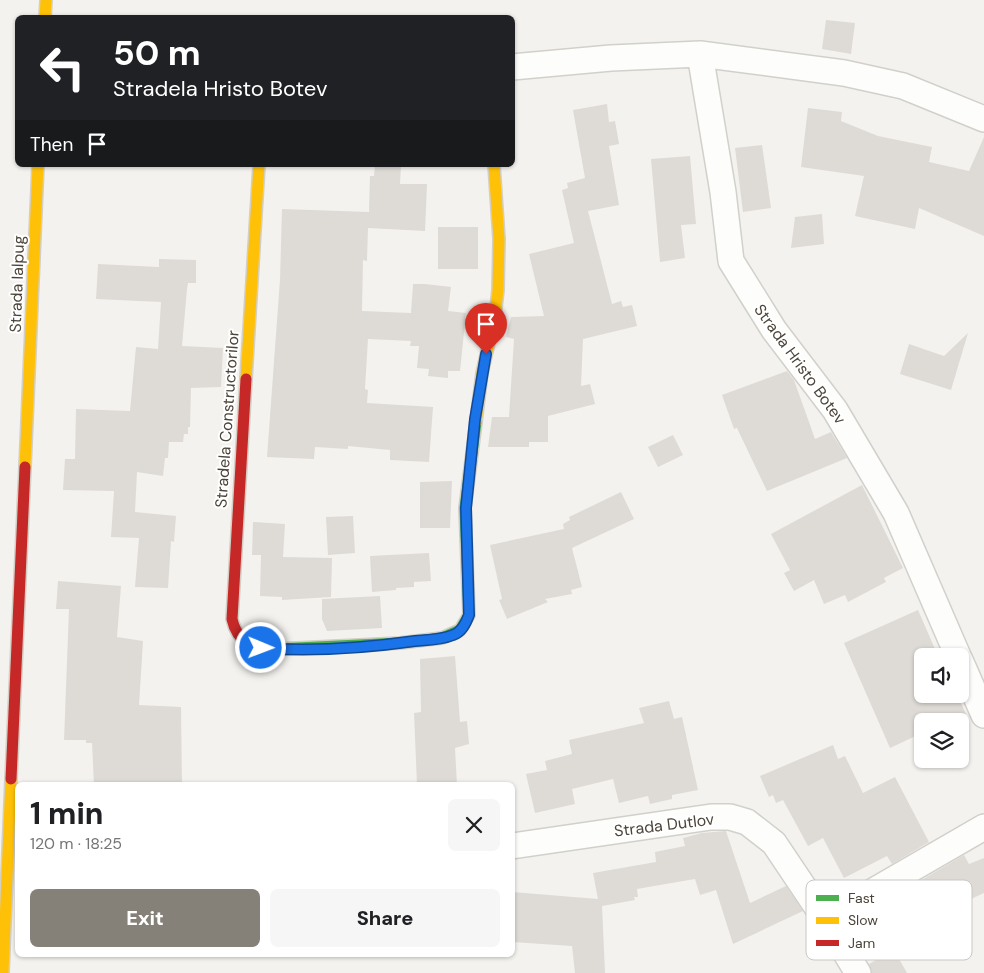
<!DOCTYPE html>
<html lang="en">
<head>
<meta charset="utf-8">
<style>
  :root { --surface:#fff; --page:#f6f6f6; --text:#202124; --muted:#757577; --accent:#868178 }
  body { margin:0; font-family:"DM Sans",sans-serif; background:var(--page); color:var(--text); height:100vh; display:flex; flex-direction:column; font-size:19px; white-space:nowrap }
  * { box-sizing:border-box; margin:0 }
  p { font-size:16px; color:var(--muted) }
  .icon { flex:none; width:28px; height:28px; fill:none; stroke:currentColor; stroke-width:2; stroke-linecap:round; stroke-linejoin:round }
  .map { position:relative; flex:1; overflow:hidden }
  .sheet { position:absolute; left:15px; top:782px; width:500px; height:175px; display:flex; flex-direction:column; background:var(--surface); border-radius:8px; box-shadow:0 1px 4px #0004 }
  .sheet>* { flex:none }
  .hud { position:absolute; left:15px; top:15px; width:500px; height:152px; border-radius:8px; box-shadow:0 1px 4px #0004; background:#202124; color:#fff; overflow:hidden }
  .controls { position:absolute; left:914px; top:648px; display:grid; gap:10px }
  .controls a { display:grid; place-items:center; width:55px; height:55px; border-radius:8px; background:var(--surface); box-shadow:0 1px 4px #0004; font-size:25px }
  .pin { position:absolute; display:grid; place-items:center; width:42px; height:42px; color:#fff; margin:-51px -21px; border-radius:50% 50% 50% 0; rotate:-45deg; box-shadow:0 0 5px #0007 }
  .pin .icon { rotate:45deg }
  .me { position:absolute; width:55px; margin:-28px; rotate:91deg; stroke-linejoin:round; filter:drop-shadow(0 0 4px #0008) }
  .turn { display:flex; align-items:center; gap:18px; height:105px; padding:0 15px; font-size:22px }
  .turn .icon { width:65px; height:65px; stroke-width:2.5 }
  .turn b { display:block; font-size:35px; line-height:42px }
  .then { display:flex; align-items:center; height:48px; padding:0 15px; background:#0003; gap:10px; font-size:19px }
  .round { display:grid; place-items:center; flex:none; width:52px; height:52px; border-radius:8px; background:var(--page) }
  .overview { display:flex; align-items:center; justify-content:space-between; height:85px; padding:0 15px }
  h1 { font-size:30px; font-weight:800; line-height:38px }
  .primary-button { display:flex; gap:10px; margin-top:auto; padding:10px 15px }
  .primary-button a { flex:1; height:58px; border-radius:8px; background:var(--accent); color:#fff; font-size:20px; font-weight:800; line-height:58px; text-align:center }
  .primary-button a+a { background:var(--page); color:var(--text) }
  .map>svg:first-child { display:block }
  .building { fill:#dedbd6 }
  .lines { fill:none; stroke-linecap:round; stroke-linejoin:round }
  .street-casing { stroke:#d2d0cb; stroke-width:28 }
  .fast-casing { stroke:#d3cfc5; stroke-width:14 }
  .slow-casing { stroke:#d3cfc5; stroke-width:14 }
  .jam-casing { stroke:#d3cfc5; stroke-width:14 }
  .street { stroke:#fdfdfc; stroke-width:25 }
  .fast { stroke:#4caf50; stroke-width:11 }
  .slow { stroke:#ffc107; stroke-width:11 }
  .jam { stroke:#c62828; stroke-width:11 }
  .route-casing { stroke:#114b97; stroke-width:12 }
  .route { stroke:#1a73e8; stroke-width:9 }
  .labels { text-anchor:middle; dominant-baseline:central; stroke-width:4; stroke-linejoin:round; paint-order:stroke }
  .street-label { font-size:16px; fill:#4b4439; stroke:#fff }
  .key { fill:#fff; stroke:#c9c7c4; stroke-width:1 }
  .key-label { font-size:14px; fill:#4b4439 }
</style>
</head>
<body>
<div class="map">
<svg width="984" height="973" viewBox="0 0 984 973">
  <rect width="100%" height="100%" fill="#f4f2ee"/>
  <!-- building -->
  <path class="building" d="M826,20L855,23L851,54L822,49Z
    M607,104L609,122L615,121L619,144L609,146L619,205L588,211L612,304L621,301L623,307L632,305L637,326L583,339L581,386L590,384L595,404L548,416V442H529V447H488L492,417H509L514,339L506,337L511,317L544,316L529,254L574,243L562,190L568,188L567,183L585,178L573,110Z
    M808,108L842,112L841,121L878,136L932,147L929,162L969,171L984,137V236L919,208L915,229L855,216L864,176L801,167Z
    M762,145L771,208L743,212L735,148Z
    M690,156L696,224L681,225L685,258L660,262L651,159Z
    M375,165H401L400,184H427L425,231L368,228L367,261L363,260L362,311L411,313L413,284H425L451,287L448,311L466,313L465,318H479L476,327L465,323L460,371H448V378L428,376L429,369L417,368L419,346H410L411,341L368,339L365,389L368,390L367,403L433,407L429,462L390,460V450L348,446V449L315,447L314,459L267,457L280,280L282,209L369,212L370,176H374Z
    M822,214L824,244L791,248L795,217Z
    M438,227H478V269H438Z
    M159,259L196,260V283H188L187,289L182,346L223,348L221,387L191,388L190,427H188V434H184L183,442H169L168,458H165L163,476L137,472L135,512L176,516L174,542L171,541L168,588L135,587L139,538L111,537L114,491L63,490L65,459H75L76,409L130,411L136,347L158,349L161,302L96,299L98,264L159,267Z
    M968,333L951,390L900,374L909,344L944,356Z
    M787,371L794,380L815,439L831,432L847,458L767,491L737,428L734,429L722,395Z
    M673,435L683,455L658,467L648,447Z
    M452,481L450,528H420V482Z
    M862,485L903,568L884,578L886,582L848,602L845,595L824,604L814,580L794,591L784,573L790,570L771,534Z
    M621,492L634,519L572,548L582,587L571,590L572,594L545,599L548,602L507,619L499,600L502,599L490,545L564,529L563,524L570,520L569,517Z
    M353,516L355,553L328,555L326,517Z
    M253,522L285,524L283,557L332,558L331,597L282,600V597L260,596L261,555H252Z
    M429,553L431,581L414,582V587L396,588V590L372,592L370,556Z
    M58,581L121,586L117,637L143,641L139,705L181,707L182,784L94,785L92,743H86V740H64L69,609H56Z
    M380,596L382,628L327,631L322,619V599Z
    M918,610L935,649L922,655V694H957L966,714L950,721H922V733L890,748L844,643Z
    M455,656L460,722L467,721L469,744L455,748L457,785H417L414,713L421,712L420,659Z
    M669,701L674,719L682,717L698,790L672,795V799L650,804L648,796L619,803L613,779L572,789L575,804L535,813L526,774L547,770L545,761L572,754L569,740L644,723L639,708Z
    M833,745L838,759L845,756L863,793L895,777L929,842L892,864L887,856L844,878L823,838L808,846L783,800L776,803L773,795L769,797L760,776Z
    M726,831L750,903L786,886L803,911L733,944L716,890L700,895L695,879L637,889L638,897H634L635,900L602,906L605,973H575L572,946L512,942V892L598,899L593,873L656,862L655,852L685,846L683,838L702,833Z
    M964,855L969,864L984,858V893L960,904L963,908L910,935L893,901L911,892L908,888Z
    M894,950L907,973H872L869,964Z"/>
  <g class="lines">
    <!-- street casing -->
    <g class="street-casing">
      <path id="street" d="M700,54L723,192L731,261L774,330L835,410L896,513L958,656
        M512,67L611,58L700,54L844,73L903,86L984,119
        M960,660L984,715
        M512,846L711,817H730L747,822L774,843L825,919L858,973
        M825,919L984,827"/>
    </g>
    <!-- fast casing -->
    <g class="fast-casing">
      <path id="fast" d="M276,649L400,643L442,638L460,630L469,615L465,508L476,422"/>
    </g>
    <!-- slow casing -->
    <g class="slow-casing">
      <path id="slow" d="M45,18L46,0
        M246,379L259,165
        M476,422L482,373L495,316L498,290L499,239L494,165
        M25,467L38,165
        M3,973L11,779"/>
    </g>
    <!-- jam casing -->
    <g class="jam-casing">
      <path id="jam" d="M246,379L232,619C237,642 254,650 276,649
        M11,779L25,467"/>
    </g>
    <!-- street -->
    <use href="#street" class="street"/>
    <!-- fast -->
    <use href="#fast" class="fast"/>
    <!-- slow -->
    <use href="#slow" class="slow"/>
    <!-- jam -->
    <use href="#jam" class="jam"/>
  </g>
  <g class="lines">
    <!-- route casing -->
    <g class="route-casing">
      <path id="route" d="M261,648C311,652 365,648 415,641C427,640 441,640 453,635C462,632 466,623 469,615L466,508L475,419L486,354"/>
    </g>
    <!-- route -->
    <use href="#route" class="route"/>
  </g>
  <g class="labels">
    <!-- street labels -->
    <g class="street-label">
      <text transform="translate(17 284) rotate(-88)">Strada Ialpug</text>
      <text transform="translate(800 364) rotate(54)">Strada Hristo Botev</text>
      <text transform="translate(227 419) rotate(-86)">Stradela Constructorilor</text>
      <text transform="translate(664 825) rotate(-7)">Strada Dutlov</text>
    </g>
  </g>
  <!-- legend -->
  <rect x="806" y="880" width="166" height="80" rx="8" class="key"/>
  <rect x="816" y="895" width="23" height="6" fill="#4caf50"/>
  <rect x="816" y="917" width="23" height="7" fill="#ffc107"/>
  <rect x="816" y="940" width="23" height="6" fill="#c62828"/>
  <g class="key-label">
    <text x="848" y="903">Fast</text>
    <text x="848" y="925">Slow</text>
    <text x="848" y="948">Jam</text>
  </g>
</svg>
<div class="controls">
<a><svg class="icon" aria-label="sound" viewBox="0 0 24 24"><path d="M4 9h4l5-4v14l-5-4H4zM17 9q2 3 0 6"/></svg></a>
<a><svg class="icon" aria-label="layers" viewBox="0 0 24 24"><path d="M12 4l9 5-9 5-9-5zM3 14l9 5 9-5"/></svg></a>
</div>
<div class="pin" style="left:486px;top:354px;background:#d93025"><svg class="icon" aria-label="arrive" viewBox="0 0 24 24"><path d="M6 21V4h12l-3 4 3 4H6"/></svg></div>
<svg class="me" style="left:261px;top:648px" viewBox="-20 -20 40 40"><circle r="17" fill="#1a73e8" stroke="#fff" stroke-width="3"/><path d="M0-11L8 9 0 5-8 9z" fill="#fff"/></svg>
<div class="hud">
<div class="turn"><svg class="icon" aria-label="left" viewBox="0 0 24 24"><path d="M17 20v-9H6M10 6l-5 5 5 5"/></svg><div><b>50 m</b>Stradela Hristo Botev</div></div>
<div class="then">Then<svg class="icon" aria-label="arrive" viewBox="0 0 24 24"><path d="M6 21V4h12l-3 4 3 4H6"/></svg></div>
</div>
<section class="sheet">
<div class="overview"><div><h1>1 min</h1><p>120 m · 18:25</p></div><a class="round"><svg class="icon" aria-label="close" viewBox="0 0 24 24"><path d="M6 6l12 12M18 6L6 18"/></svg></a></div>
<div class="primary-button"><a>Exit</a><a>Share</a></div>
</section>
</div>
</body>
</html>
